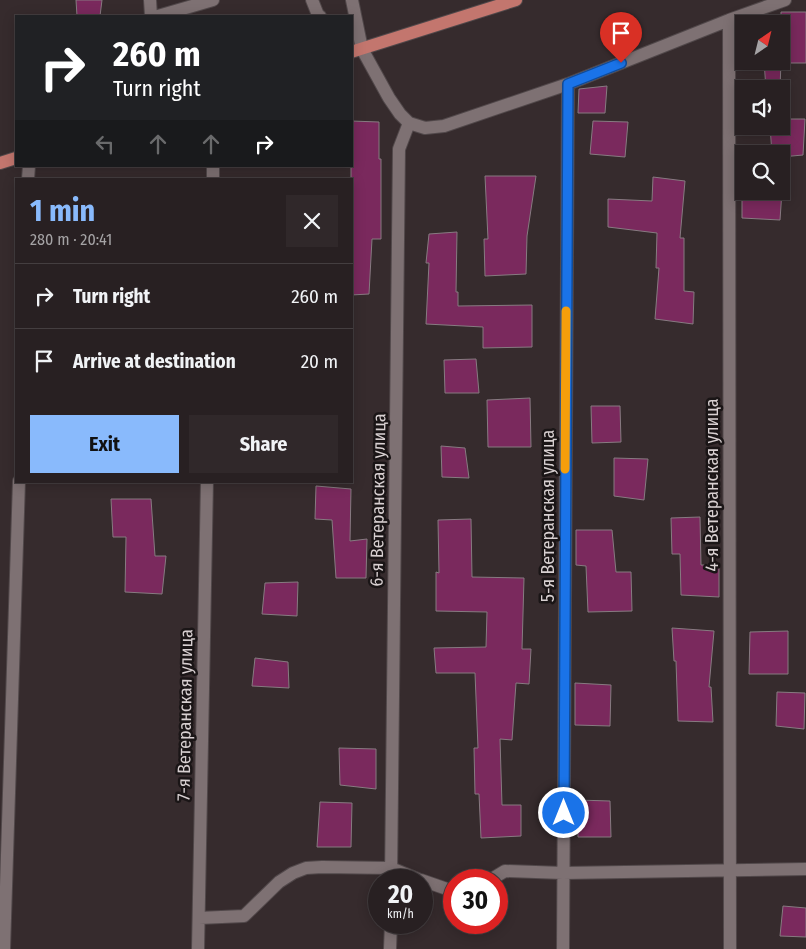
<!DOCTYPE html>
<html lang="en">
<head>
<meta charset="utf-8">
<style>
  :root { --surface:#282022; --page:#30282a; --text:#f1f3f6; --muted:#a5a3a5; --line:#443e40; --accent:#89bafc }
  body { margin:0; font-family:"Fira Sans Condensed",sans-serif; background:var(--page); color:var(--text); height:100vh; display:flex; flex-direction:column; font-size:19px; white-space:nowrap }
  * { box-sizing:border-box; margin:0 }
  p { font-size:16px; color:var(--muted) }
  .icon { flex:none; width:28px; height:28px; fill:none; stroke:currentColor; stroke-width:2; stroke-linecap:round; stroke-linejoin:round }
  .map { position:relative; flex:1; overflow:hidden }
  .details { position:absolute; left:15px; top:178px; width:338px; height:305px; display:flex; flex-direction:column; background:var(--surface); border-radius:0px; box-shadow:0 2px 12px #0003,0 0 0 1px var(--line) }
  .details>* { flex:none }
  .guide { position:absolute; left:15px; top:15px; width:338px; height:152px; border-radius:0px; box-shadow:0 2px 12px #0003,0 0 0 1px var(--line); background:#202124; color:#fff; overflow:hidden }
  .needle { width:32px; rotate:35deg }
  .controls { position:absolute; left:735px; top:15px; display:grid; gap:10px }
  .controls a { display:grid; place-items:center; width:55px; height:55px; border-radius:0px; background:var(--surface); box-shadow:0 2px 12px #0003,0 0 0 1px var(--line); font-size:25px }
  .speed { position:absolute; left:368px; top:869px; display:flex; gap:10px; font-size:25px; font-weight:700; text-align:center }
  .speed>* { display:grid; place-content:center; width:65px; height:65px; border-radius:50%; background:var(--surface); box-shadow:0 2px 12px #0003,0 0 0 1px var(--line); line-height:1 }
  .speed small { font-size:12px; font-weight:400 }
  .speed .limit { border:8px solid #d22; background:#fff; color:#111 }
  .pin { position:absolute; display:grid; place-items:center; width:42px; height:42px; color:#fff; margin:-51px -21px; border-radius:50% 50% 50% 0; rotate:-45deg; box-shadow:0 0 5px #0007 }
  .pin .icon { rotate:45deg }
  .me { position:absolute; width:55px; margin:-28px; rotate:0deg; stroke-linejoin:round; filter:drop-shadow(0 0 4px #0008) }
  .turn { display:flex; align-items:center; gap:18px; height:105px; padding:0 15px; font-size:22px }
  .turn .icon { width:65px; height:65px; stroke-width:2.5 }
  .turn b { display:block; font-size:35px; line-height:42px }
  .lanes { display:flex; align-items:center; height:48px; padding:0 15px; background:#0003; justify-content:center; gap:25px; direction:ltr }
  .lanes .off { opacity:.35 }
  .round { display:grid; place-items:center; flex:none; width:52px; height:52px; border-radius:0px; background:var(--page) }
  .headline { display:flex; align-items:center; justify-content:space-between; height:85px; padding:0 15px }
  h1 { font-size:30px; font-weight:700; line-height:38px; color:var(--accent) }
  .action { display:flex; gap:10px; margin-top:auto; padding:10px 15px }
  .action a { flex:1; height:58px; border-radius:0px; background:var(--accent); color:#111; font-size:20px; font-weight:700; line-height:58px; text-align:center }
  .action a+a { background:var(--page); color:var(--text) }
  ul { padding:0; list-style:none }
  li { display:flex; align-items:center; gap:15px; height:65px; padding:0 15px; border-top:1px solid var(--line) }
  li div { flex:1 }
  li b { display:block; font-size:19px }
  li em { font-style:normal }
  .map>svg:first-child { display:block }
  .building { fill:#7a295d; stroke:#877b81 }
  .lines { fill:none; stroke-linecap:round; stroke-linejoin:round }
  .minor-casing { stroke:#51484a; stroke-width:14 }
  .major-casing { stroke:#51484a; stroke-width:14 }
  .minor { stroke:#7e7173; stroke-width:12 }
  .major { stroke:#c3766e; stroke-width:12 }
  .route-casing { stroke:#114b97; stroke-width:12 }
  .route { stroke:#1a73e8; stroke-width:9 }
  .slow { stroke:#f59e0b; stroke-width:9 }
  .labels { text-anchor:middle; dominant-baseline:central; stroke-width:5; stroke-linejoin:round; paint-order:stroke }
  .street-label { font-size:18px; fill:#d8d0d1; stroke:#1a1516 }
</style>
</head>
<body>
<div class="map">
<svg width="806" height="949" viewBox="0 0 806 949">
  <rect width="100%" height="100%" fill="#362b2d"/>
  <!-- building -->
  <path class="building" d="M76,0H102L100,16H77Z
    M781,12H806V63H781Z
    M764,61H781L780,89H766Z
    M607,86L605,113H578L579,89Z
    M781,119H805L803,155L781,157V154H772L770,126H781Z
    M351,121L379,122V159H381V239H372L369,294L351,295Z
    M593,121L628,122L625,157L590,154Z
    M485,176H536L527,236L526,274L485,276L484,239H488Z
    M653,177L685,181L680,238H684V291L694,292L693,324L655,319L659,268H656L657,233L608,227V199L652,201Z
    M742,191H782L780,220L742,218Z
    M457,232L456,292H458V306L532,305V347L483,348V327L426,324L429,263H426L429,234Z
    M476,359L479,393H445L444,360Z
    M530,398L531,447H488L487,400Z
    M591,406H620L621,442L592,443Z
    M441,446L465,448L469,478L442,477Z
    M614,458L648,459L644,500L614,496Z
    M316,486L351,489L350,541L367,539L366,578H336L332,520L315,519Z
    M111,499H151L155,556H166L162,594L125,592L126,537H113Z
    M700,517L701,565H719V597L681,595L680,554H672L671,518Z
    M471,519L472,577L524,578L522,649H531L529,684L516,683L512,740L500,739L502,805H521V836L481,838L479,794H475L474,748H478L475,673H436L434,648L486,647L487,612L436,611V572L439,573L438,520Z
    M576,530H612L616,572H631L632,611L588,612L586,566L576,565Z
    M298,582L297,616L262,614L265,583Z
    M672,628L714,631L709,687H711L713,722L678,721L676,661H674Z
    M788,631V674H749L750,632Z
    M255,658L288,662L289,688L252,686Z
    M575,683L611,685L610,726L575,725Z
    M777,692L805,693L804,729L776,726Z
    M339,748L376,749V789L340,785Z
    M577,800L610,801L611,837H578Z
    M320,802L352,803L351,847H317Z
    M783,906L806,908V937L780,936Z"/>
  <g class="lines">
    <!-- minor casing -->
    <g class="minor-casing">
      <path id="minor" d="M150,0L151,16
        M312,0L318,15L320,16
        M352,0L362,49L389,98L400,114L409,123L425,128L444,126L568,84L729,20L785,0
        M158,16L213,0
        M729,20L730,949
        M28,179L29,166
        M213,179V166
        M391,880L399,149L409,123
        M421,880L447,889L454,890
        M490,880L505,871L563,873L806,869
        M199,918L244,916L279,882L293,873L306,868L322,867L391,868L420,880
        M4,949L19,481
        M198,949L207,481
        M390,949L391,922
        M563,949L568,84"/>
    </g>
    <!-- major casing -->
    <g class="major-casing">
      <path id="major" d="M351,52L516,0
        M0,163L16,158"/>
    </g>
    <!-- minor -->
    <use href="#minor" class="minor"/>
    <!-- major -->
    <use href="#major" class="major"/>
  </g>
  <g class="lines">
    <!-- route casing -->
    <g class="route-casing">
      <path id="route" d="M564,813L568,84L621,63"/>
    </g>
    <!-- route -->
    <use href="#route" class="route"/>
    <!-- slow -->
    <path class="slow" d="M565,469L566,311"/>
  </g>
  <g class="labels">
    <!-- street labels -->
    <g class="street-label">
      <text transform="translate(712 485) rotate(-90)">4-я Ветеранская улица</text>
      <text transform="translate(378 500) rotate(-89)">6-я Ветеранская улица</text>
      <text transform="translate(548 516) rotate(-90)">5-я Ветеранская улица</text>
      <text transform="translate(185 715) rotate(-89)">7-я Ветеранская улица</text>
    </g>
  </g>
</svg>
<div class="controls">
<a><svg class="needle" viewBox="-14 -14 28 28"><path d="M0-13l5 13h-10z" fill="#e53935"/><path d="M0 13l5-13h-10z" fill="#a5a3a5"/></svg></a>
<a><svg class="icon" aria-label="sound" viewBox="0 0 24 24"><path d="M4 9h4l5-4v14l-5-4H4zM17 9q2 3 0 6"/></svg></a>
<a><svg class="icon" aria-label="search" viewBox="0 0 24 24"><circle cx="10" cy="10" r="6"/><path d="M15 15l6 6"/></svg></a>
</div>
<div class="speed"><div>20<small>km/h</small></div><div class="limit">30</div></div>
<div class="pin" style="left:621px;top:63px;background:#d93025"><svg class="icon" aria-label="arrive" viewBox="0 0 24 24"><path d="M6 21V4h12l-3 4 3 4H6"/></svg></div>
<svg class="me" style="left:564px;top:813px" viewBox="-20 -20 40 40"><circle r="17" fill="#1a73e8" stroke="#fff" stroke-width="3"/><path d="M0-11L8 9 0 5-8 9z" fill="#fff"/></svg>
<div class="guide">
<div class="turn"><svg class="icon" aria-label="right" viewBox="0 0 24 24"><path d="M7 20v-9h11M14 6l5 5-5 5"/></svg><div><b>260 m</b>Turn right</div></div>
<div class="lanes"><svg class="icon off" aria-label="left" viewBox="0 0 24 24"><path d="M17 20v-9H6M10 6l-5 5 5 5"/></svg><svg class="icon off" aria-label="ahead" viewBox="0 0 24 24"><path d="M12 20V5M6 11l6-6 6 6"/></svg><svg class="icon off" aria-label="ahead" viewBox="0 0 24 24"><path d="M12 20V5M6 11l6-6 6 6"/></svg><svg class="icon" aria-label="right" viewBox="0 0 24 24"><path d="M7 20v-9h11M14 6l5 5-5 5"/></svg></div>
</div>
<section class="details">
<div class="headline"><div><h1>1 min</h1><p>280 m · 20:41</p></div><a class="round"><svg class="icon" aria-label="close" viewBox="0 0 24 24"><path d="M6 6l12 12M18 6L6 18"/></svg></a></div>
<ul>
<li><svg class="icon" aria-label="right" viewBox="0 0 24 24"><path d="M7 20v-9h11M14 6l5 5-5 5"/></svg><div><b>Turn right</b></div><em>260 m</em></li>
<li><svg class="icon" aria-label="arrive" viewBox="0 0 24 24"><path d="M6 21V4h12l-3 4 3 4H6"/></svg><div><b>Arrive at destination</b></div><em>20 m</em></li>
</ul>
<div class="action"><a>Exit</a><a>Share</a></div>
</section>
</div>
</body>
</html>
